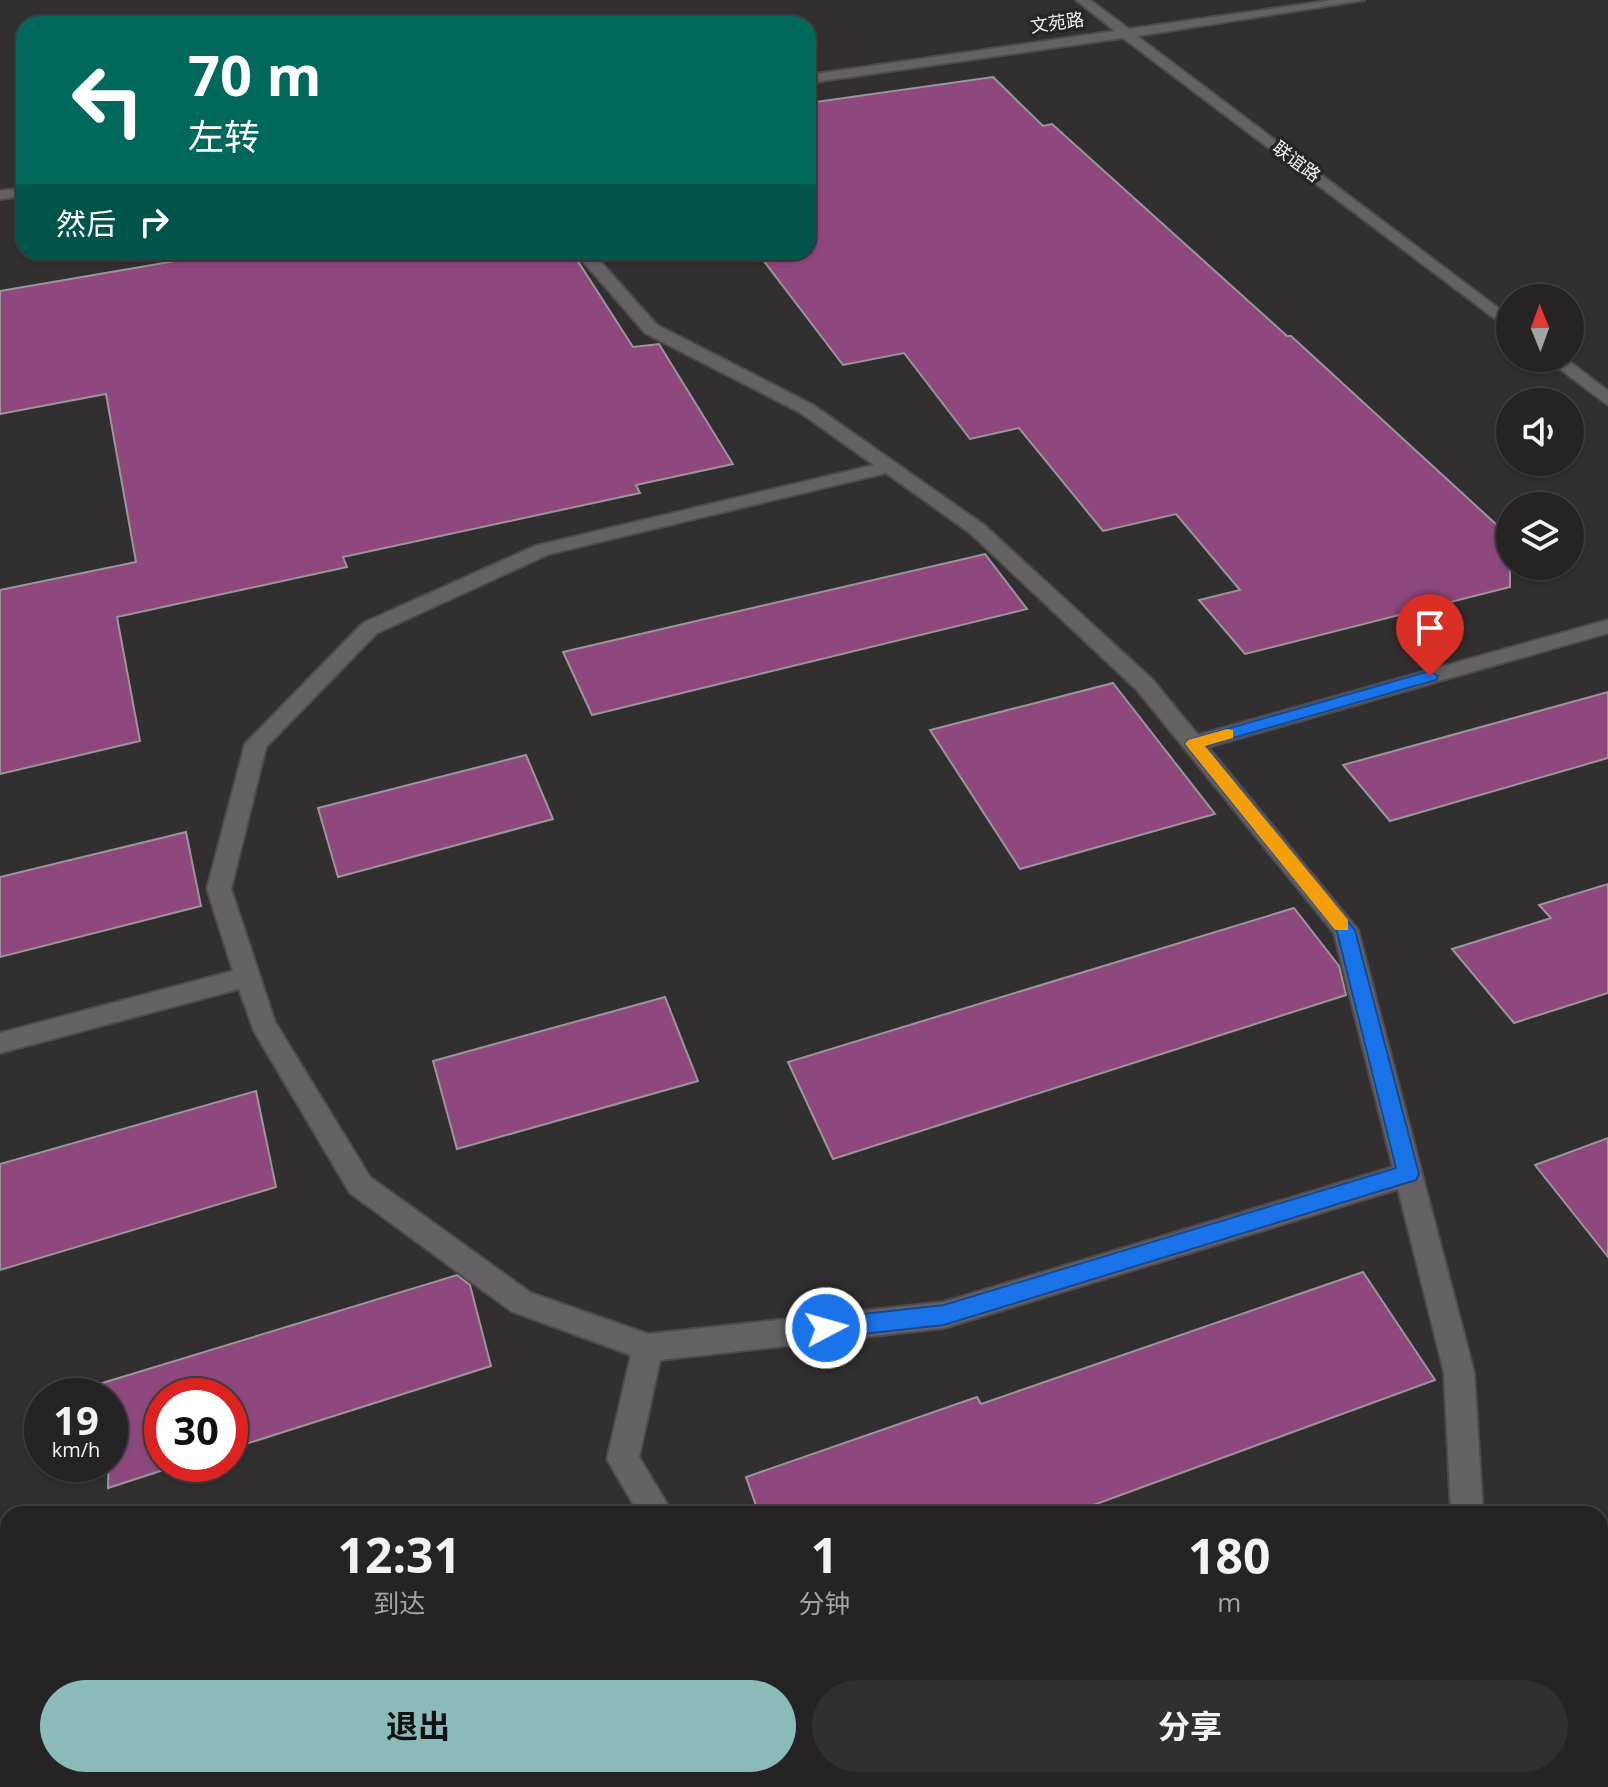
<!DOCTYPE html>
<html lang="zh">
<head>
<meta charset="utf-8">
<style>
  :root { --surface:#262325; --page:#322f32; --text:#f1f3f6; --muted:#a4a4a7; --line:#424042; --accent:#8bbbb9 }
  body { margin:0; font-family:"Open Sans","Noto Sans SC",sans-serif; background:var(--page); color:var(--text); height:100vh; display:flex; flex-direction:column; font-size:30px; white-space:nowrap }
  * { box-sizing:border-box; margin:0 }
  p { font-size:26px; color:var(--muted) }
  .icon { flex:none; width:44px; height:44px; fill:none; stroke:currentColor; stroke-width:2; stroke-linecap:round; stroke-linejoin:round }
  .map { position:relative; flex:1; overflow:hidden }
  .panel { position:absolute; left:0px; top:1506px; width:1608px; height:282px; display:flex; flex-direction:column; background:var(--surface); border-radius:24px 24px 0 0; box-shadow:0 2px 6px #0004,0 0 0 2px var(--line) }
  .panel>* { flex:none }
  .top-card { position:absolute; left:16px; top:16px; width:800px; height:244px; border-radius:24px; box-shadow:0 2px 6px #0004,0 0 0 2px var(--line); background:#00695c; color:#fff; overflow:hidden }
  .needle { width:52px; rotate:359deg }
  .fabs { position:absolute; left:1496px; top:284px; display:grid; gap:16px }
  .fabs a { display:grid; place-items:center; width:88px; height:88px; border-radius:50%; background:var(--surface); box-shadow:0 2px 6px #0004,0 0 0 2px var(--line); font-size:40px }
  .speed { position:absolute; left:24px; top:1378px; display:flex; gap:16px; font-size:40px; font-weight:700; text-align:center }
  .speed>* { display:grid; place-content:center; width:104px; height:104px; border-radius:50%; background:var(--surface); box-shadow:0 2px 6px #0004,0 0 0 2px var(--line); line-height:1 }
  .speed small { font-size:20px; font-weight:400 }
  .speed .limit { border:12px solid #d22; background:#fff; color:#111 }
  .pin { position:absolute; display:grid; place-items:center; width:68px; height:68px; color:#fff; margin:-82px -34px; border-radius:50% 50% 50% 0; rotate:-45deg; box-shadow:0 0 8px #0007 }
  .pin .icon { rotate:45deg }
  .me { position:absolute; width:88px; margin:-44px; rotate:84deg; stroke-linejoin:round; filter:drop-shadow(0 0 6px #0008) }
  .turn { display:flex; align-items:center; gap:28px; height:168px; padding:0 40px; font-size:36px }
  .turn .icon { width:104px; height:104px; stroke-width:2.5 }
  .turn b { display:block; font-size:56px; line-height:68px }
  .then { display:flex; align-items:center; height:76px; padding:0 40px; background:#0003; gap:16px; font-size:30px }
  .eta { display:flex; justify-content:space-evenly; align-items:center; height:136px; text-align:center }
  .eta b { font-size:48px; font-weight:700; line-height:56px }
  .primary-button { display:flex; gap:16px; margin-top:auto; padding:16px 40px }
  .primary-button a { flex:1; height:92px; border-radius:48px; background:var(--accent); color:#111; font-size:32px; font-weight:700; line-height:92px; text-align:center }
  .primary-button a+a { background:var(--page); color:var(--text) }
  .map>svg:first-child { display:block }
  .building { fill:#8f487e; stroke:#9a9699; stroke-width:2 }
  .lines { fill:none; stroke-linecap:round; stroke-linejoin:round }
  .street-casing { stroke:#4e4b4d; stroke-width:4 }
  .secondary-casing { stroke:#4e4b4d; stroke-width:4 }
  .street { fill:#656164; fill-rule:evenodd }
  .secondary { fill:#656164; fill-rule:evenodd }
  .route { fill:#1a73e8; stroke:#114b97; stroke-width:2 }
  .slow { fill:#f59e0b }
  .labels { text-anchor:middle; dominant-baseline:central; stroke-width:7; stroke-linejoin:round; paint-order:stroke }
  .far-street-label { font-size:18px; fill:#f2f0f1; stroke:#282527 }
</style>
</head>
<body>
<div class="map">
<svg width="1608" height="1787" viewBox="0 0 1608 1787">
  <rect width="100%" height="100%" fill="#322f31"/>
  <!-- building -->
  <path class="building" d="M993,77L1043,126L1052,124L1287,336H1291L1510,537V587L1245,654L1199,600L1240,590L1176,514L1103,531L1019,428L970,439L904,353L843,365L757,252H808V103Z
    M228,252H572L633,347L659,344L733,464L636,485L640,493L343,557L347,567L117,617L140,741L0,774V590L136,562L106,394L0,414V291Z
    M985,554L1027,609L592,715L563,652Z
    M1113,683L1215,814L1020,869L930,730Z
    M1608,692V758L1390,821L1343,765Z
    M526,755L553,819L338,877L318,808Z
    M186,832L201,906L0,957V877Z
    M1608,884V993L1514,1023L1452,949L1551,918L1539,905Z
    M1294,908L1339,966L1346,995L833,1159L788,1062Z
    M665,997L698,1081L457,1149L433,1061Z
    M256,1091L276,1187L0,1270V1164Z
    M1608,1138V1257L1535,1165Z
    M1363,1272L1435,1380L1069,1514H759L746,1477L977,1397L981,1404Z
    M457,1275L470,1285L491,1366L230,1449V1396H162V1464H182L108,1488L110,1396H100L99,1384Z"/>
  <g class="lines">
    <!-- street casing -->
    <g class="street-casing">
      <path id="street" d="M575,252H592L657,325L813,405L984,525L1153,680L1198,735L1608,620V633L1208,747L1358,930L1474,1372L1483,1514H1451L1444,1372L1398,1189L944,1328L660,1360L639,1457L673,1514H639L607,1459L631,1355L511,1311L350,1193L254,1031L239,989L0,1053V1033L233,971L207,889L245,744L363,623L535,546L874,465L801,413L645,333ZM886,473L970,533L1137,690L1334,933L1393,1167L944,1302L648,1334L531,1293L370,1177L275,1022L231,889L266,747L377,633L549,554Z
        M1600,1684L1608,1685V1719L1600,1718Z
        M801,1780H839L842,1787H804Z
        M1465,1780H1501L1502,1787H1466Z"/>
    </g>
    <!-- secondary casing -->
    <g class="secondary-casing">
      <path id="secondary" d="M1076,0H1090L1129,29L1333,0H1365L1137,36L1510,317V330L1123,38L808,83V75L1115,31Z
        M24,188V196L0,199V191Z
        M1545,358H1565L1608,391V405Z"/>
    </g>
    <!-- street -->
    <use href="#street" class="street"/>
    <!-- secondary -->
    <use href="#secondary" class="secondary"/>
  </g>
  <!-- route -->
  <path class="route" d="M1430,671L1438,676L1436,680L1205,746L1355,930L1419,1174L1416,1180L944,1325L826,1338L818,1335L815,1328L818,1321L826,1318L944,1305L1396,1168L1337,932L1185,744L1188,740Z"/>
  <!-- slow -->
  <path class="slow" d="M1227,729L1233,730V738L1205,746L1348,920V930H1335L1185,744L1188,740Z"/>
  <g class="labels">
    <!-- far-street labels -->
    <g class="far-street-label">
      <text transform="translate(1057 22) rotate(-8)">文苑路</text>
      <text transform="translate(1297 161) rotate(37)">联谊路</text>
    </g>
  </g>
</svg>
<div class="fabs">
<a><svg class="needle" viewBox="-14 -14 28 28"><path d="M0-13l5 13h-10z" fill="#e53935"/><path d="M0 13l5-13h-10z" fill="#a4a4a7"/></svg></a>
<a><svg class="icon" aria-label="sound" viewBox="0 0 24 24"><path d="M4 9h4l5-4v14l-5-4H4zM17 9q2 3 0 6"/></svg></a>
<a><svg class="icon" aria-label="layers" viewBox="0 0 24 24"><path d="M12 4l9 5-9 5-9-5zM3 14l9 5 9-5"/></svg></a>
</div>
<div class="speed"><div>19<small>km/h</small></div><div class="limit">30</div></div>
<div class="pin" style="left:1430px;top:676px;background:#d93025"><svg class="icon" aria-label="arrive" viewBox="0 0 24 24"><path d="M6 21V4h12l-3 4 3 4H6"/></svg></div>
<svg class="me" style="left:826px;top:1328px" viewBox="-20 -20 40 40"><circle r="17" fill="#1a73e8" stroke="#fff" stroke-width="3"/><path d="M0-11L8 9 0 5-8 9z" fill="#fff"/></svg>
<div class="top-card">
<div class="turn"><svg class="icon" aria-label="left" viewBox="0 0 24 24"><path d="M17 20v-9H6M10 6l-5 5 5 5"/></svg><div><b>70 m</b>左转</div></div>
<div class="then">然后<svg class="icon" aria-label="right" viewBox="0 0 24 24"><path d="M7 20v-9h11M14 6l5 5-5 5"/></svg></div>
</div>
<section class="panel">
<div class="eta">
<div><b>12:31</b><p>到达</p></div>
<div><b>1</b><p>分钟</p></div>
<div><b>180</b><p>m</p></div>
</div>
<div class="primary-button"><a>退出</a><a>分享</a></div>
</section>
</div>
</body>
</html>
